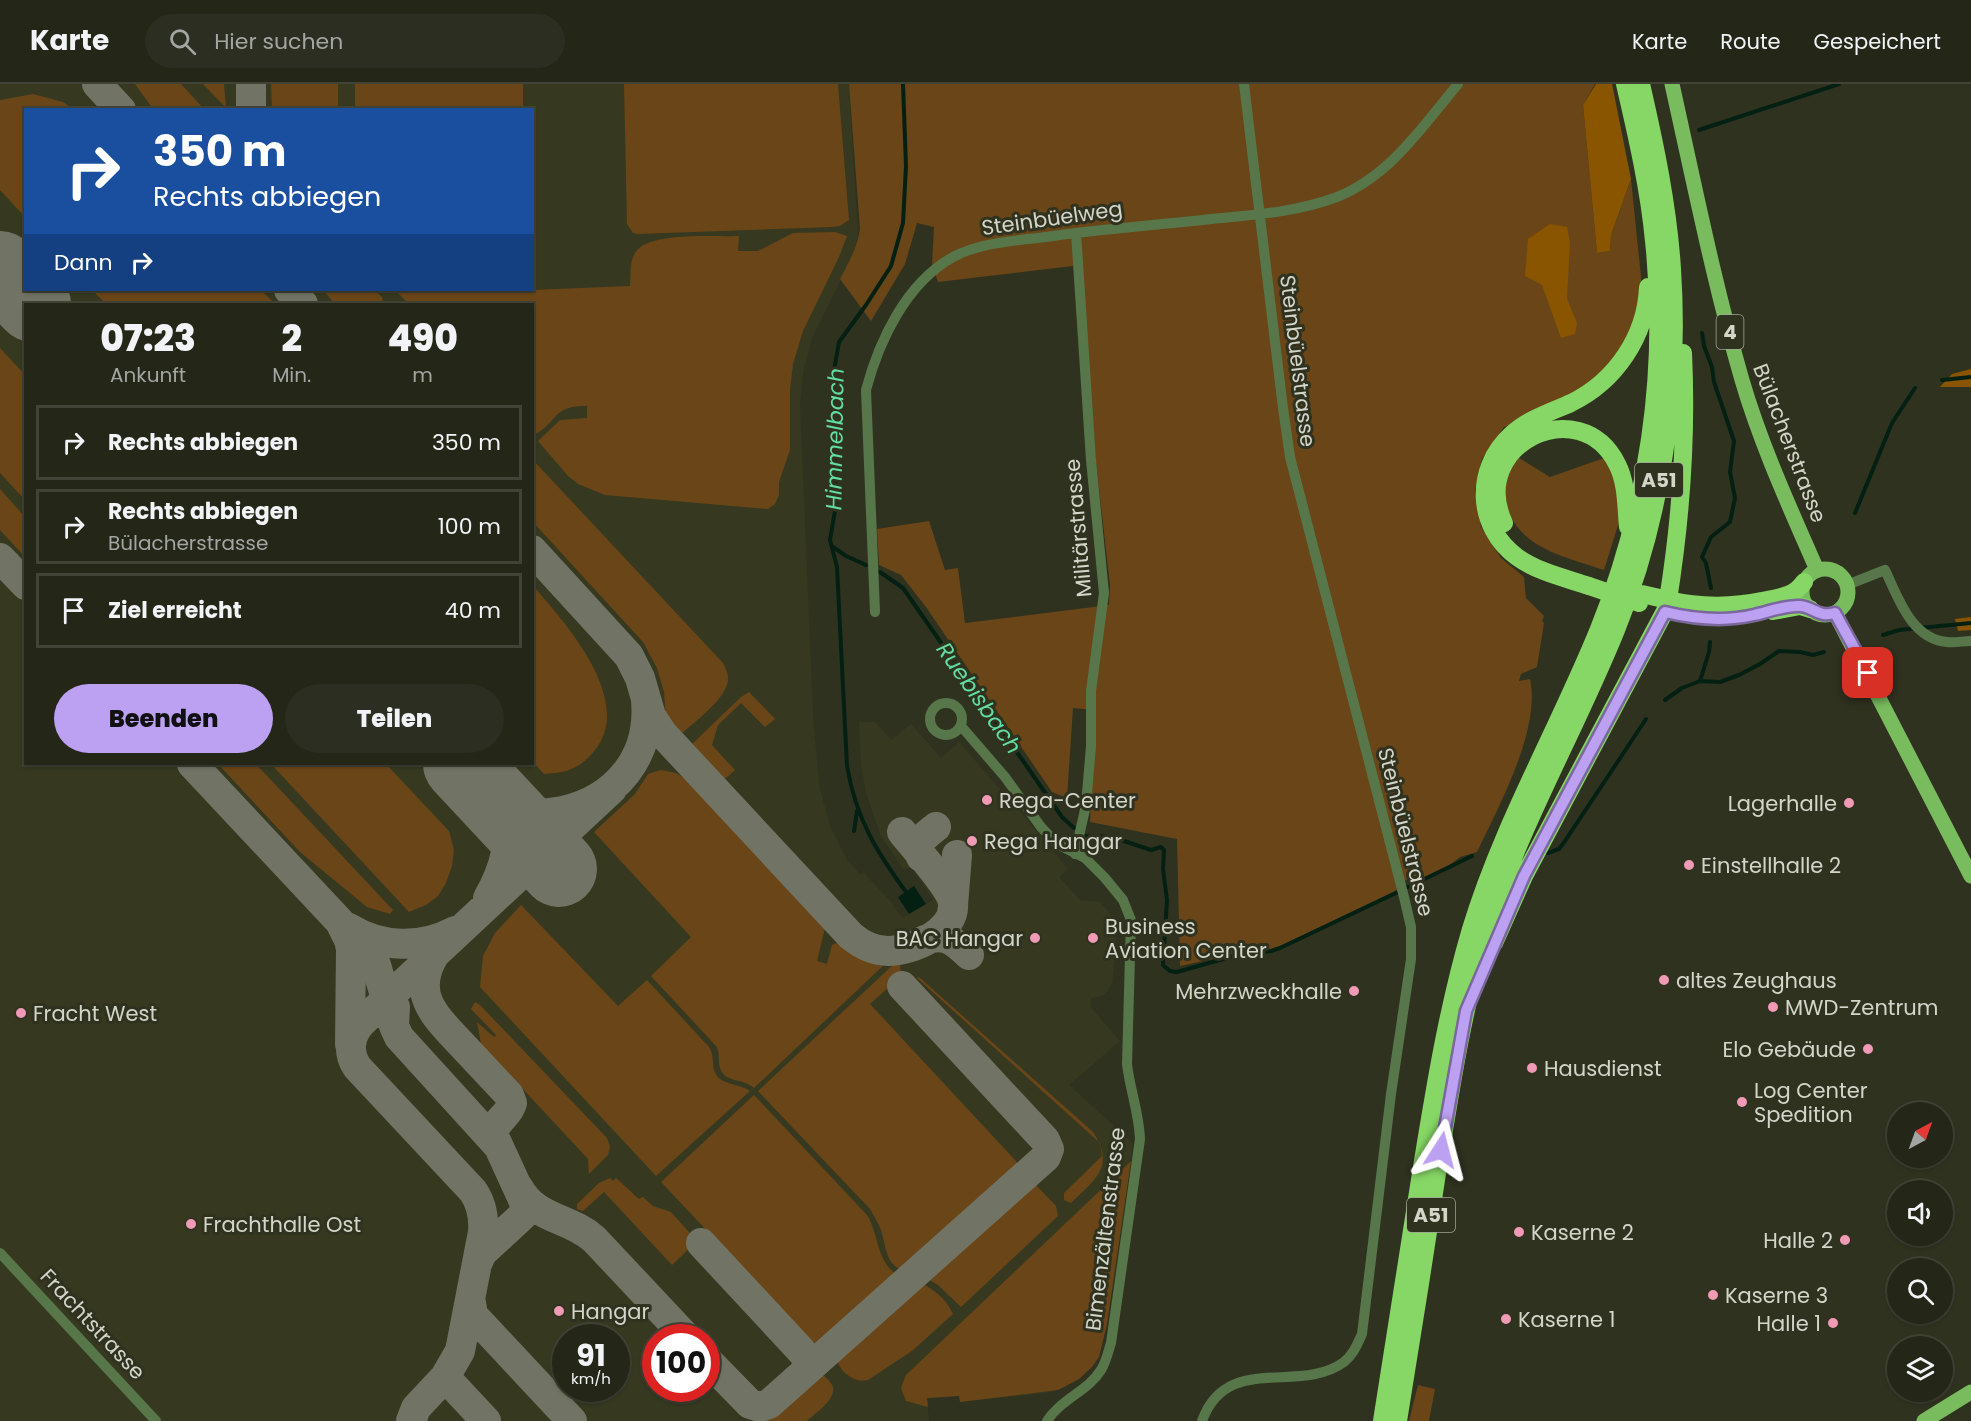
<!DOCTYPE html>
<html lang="de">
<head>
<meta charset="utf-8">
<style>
  :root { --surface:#242618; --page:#2c2e21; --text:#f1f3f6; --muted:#a3a5a2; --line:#414337; --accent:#bca0f2 }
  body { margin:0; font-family:Poppins,sans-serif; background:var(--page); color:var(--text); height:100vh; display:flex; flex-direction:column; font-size:22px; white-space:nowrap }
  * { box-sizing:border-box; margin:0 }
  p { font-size:20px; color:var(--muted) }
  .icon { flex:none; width:33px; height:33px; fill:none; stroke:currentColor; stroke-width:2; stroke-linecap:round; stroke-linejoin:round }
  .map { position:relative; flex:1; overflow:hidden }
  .panel { position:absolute; left:24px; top:219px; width:510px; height:462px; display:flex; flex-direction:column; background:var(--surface); border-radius:0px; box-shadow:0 2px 4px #0004,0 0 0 2px var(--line) }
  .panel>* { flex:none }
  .top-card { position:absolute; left:24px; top:24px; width:510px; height:183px; border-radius:0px; box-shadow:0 2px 4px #0004,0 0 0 2px var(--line); background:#1a4fa0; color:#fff; overflow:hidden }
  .needle { width:39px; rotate:41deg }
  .controls { position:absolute; left:1887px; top:1018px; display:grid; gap:12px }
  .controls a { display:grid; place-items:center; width:66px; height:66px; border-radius:50%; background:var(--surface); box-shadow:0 2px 4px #0004,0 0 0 2px var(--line); font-size:30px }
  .speed { position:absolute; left:552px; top:1240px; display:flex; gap:12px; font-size:30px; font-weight:700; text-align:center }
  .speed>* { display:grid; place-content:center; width:78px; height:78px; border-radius:50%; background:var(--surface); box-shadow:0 2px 4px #0004,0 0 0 2px var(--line); line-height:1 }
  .speed small { font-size:15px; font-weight:400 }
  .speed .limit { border:9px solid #d22; background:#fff; color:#111 }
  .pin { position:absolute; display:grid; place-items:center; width:51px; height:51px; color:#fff; margin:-26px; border-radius:12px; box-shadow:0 3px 9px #0006 }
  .me { position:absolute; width:66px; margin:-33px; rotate:9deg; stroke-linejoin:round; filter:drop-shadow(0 0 4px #0008) }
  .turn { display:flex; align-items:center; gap:21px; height:126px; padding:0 30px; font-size:27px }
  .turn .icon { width:78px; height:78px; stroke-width:2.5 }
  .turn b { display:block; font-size:42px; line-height:51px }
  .then { display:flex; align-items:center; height:57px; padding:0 30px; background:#0003; gap:12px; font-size:22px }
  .eta { display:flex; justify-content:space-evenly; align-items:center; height:102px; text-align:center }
  .eta b { font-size:36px; font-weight:800; line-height:42px }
  .button { display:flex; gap:12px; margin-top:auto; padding:12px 30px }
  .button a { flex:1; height:69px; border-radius:36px; background:var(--accent); color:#111; font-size:24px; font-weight:800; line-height:69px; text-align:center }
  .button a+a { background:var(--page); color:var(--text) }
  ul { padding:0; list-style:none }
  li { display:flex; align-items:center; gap:18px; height:75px; margin:0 12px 9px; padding:0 18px; border:3px solid var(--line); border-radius:0px }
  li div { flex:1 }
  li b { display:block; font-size:22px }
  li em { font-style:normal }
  header { display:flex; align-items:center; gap:36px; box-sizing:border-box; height:84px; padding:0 30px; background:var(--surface); border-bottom:2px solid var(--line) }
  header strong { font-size:28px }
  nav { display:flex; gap:33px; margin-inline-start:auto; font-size:21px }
  .search { width:420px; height:54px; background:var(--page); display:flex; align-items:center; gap:15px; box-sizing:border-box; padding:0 21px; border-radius:33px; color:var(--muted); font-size:22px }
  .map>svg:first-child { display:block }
  .built { fill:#363920; fill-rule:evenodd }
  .green { fill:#6a4517 }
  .forest { fill:#8a5500 }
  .water { fill:#042013 }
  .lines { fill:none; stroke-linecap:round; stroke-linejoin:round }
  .stream { stroke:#042013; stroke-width:4 }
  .taxiway { stroke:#717364; stroke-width:30 }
  .runway { stroke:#717364; stroke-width:76 }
  .minor { stroke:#57774b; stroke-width:10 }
  .primary { stroke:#79bc5e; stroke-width:15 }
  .motorway { stroke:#86d765; stroke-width:18 }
  .motorway-bridge { stroke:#86d765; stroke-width:18 }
  .route-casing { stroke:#7a689d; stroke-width:15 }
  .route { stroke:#bca0f2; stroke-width:10 }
  .poi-dot { fill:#f09ab5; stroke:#303220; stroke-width:2 }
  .labels { text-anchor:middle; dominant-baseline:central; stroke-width:6; stroke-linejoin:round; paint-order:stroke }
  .shield { fill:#303220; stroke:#a2a496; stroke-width:1.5 }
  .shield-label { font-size:20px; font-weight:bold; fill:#d3d5c9 }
  .street-label { font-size:21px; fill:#d3d5c9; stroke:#303220 }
  .poi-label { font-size:21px; fill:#d3d5c9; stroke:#303220; text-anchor:start }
  .water-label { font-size:22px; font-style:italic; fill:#62dda3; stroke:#303220 }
</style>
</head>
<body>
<header>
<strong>Karte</strong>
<div class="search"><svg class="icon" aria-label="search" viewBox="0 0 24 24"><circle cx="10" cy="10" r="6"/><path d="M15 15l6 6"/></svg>Hier suchen</div>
<nav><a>Karte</a><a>Route</a><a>Gespeichert</a></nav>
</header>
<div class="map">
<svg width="1971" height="1337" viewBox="0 0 1971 1337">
  <rect width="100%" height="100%" fill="#303220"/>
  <!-- built -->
  <path class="built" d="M0,0H849L858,152L853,171L812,254L803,288L800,322L813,631L819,701L830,742L847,776L860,790L864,789L891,818L902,834L933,816L911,783L904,786L881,752L866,709L861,680L859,638H875L891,656L911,640L941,674L959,658L1003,709L1004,708L1068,785L1059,793L1080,816L1100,818L1118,839L1112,900L1104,911L1091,914L1090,922L1120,957L1069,1001L1133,1059L1107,1240L1099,1273L1084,1291L1064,1304L1047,1309L960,1318L959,1312L927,1315L929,1337H0ZM26,26H532V206H26ZM26,220H532V680H26ZM566,1254H616V1305H566ZM656,1254H706V1305H656Z"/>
  <!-- green -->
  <path class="green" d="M135,0H181L204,25H153Z
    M203,0H224L226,24Z
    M271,0H338V25H272Z
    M355,0H523V25H355Z
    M624,0H838L849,136L840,142L832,143L637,150L633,149L627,140Z
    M849,0H1595L1583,21L1597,169L1610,167L1611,151L1631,95L1641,193V216L1623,268L1589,302L1511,342L1504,343L1482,375L1475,407L1481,443L1501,474L1524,493L1526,514L1544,532L1542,537L1544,539L1537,583L1521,590L1519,597L1530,595C1541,645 1499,722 1477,768L1460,773L1447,783L1410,801L1407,795L1395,807L1270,867L1240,869L1180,882L1177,755L1090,738L1095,626L1073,624L1067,714L1052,708L926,523L901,491L879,481L877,445L929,437L945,486L958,484L965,539L1109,521L1110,501L1096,378L1081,181L938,198L932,180L934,143L917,139L905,180L871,237L840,195C849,178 857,164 860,145Z
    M33,10L63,18L73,25L26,26L25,133L0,106V16Z
    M835,148L847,152L839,173L803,247L793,280L790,306V366L779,398V411L775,420L768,425L605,411L578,400L568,392L538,357L560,336L587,334V322C551,321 558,340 533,351L532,220H409L395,206H532L630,202C631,192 629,179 635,169C648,147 715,153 739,152L738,167H758L793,149Z
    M92,206H199L204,209L246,208L261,206L275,220H106Z
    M323,206H374L382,213L383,220H335Z
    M0,264L25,291V416L0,389Z
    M1607,373L1621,411L1619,438L1604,486C1564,472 1519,465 1506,420C1503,412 1503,396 1507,388C1509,383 1516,378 1519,374L1550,393Z
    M533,376L723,579C725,584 728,588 728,593C730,613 694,638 680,651L676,650L666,636L664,608L657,584L643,558L533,438Z
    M0,405L25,433V473L0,446Z
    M533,502C565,538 635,616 595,666C581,684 567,689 544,690L533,678Z
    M749,608L775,635L765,643L741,619L718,641L712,661L735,686C729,691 725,698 717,694L690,665V662L741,613Z
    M218,680H256L393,826L390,830L367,823L300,768Z
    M271,680H386L449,747L454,766L452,782L446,799L438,812L426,821L409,828Z
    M661,686L676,689L690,698L826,840L817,877L827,880L832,861L841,857C854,870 870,874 887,878L754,1004C744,994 724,999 720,984C718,977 720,971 717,963L651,892L691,853L594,748L635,710L648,690Z
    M521,821L618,922L647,896L709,963C714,971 712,977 714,986C719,1002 739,999 750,1007L656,1092L480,903L483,872L495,849Z
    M895,879L900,880L901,892L870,920L1016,1077L1019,1085L1015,1094L907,1188C885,1182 887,1165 881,1146C878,1139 874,1132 870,1125L758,1007Z
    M919,893L1093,1048C1116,1082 1095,1096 1071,1119L1064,1116V1109L1102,1072L1100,1059L917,894Z
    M475,918L480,921L607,1054L610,1063L608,1071L589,1090L588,1075L481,960L477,938L494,953L496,951L471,925Z
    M754,1011L867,1131C880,1152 876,1182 902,1193L824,1260H817L810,1256L661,1098Z
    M1131,1077L1107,1240L1099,1273L1092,1283L1079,1295L1058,1306L960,1318L959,1312L927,1314L928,1323L906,1317L901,1304L906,1291Z
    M610,1094L613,1097L616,1094L639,1115L643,1113L653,1122L671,1128L697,1157L672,1181L604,1108L583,1127L577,1125V1120L599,1099Z
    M1036,1101L1056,1122L1058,1132L961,1223L938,1201L923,1192L1025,1103Z
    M918,1197C934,1206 945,1213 953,1230L912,1267L868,1296C854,1301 831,1282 838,1267Z
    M817,1285C822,1290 831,1297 833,1303C836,1316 814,1330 807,1337H760Z
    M1418,1301L1435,1305L1429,1337H1409Z"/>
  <!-- forest -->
  <path class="forest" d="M1596,0H1612L1631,95L1611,151L1610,167L1597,169L1583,21Z
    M1550,140L1567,143L1570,158L1567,215L1577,239L1575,250L1561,254L1542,201L1525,192L1528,155Z
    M1971,285V303H1940L1952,290Z
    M1971,533V546L1958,547L1955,535Z"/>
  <!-- water -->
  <path class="water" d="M914,802L926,820L909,830L898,813Z"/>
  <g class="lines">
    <!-- stream -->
    <path class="stream" d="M903,0L906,82L903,139L891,182L866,221L839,258L832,298L836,421L830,456L837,483L847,682C856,735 877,769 909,812
      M1699,46L1839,0
      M1702,249L1704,262L1712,283L1714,298L1734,357L1730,388L1735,414L1730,438L1711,453L1702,473L1706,479L1711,504
      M1942,296L1971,293
      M1855,429L1892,339L1915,304
      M833,463L846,472L866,481
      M880,488L903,504L1062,733L1074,744
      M1883,551L1899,546L1971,539
      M1700,597L1709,568L1710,558
      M1665,616L1682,604L1700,597L1720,598L1739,591L1760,580L1779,567L1800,568L1813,571L1824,568
      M854,747L857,727
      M1086,752L1096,753
      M1100,752L1115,754L1151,766L1161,763L1164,766L1163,785L1167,816L1163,881L1170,887L1177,888L1241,870L1271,867L1280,864L1396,809
      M1548,769L1559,765L1565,757L1646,635
      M1408,803L1472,772"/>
    <!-- taxiway -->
    <path class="taxiway" d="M97,0L121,26
      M251,0V26
      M289,206L303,220
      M532,466L629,572L640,594L651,632L662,649L851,852C862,861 874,867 888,867C912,867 956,848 953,819C951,804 913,762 902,748
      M0,474L26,501
      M192,680L370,870L376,881L394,942
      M481,700C489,709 497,719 508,724C525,731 545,731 563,727C616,715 651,673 646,617
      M921,773C914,758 925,752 936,743
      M488,814C502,790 517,750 501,724C498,718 493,714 488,709
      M953,821L957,771
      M342,842L349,856L351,865L350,960
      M349,844C381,864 421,865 455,847
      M925,856C945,848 955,858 969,871
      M435,870C409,911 437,934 464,963C479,979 494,995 509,1011L512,1019C509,1032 495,1036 493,1050L525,1120V1126L522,1132L482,1169L478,1178
      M395,923L394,942L399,953L499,1063
      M518,1103C537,1137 568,1132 594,1155L687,1254
      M701,1159L806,1272L809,1279L805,1286
      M471,1219L473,1231L572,1337
      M706,1275L750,1320L760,1323L769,1320L1046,1073L1049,1065L1045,1056L902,902
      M445,1293L486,1337
      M411,1337L416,1324L445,1293L460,1267L483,1148C484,1133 482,1120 473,1107L357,983C347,968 350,951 361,939L612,705"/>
    <!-- runway -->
    <path class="runway" d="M0,185L33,220
      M461,680L559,785"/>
    <!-- minor -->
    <path class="minor" d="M1847,501L1885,486C1898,513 1911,555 1947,558C1955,559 1963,557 1971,557
      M875,528L866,306C879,257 906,199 953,173C981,158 1015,157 1045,153C1101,145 1157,141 1212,135C1254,131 1297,128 1337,113C1390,92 1423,42 1458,0
      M930 635a16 16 0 1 1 32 0a16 16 0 1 1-32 0Z
      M961,642L1005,693L1041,743L1057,760L1085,774L1105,794L1123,816L1131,836L1127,980C1130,1006 1139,1029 1140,1055L1111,1259C1108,1268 1106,1278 1101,1286C1088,1307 1061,1315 1047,1337
      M1075,770L1086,721L1091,662V607L1104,509L1091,376L1076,149
      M0,1169L156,1337
      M1202,1337C1227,1268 1299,1311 1344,1278C1353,1271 1357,1261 1362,1250L1391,1010L1411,875V843L1404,813L1290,373L1283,324L1244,0"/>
    <!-- primary -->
    <path class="primary" d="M1672,0C1694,99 1714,199 1742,296C1761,361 1790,424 1817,486
      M1802 508a23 23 0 1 1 46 0a23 23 0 1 1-46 0Z
      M1835,529L1971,792
      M1924,1337L1971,1308"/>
    <!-- motorway -->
    <path class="motorway" d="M1683,269C1687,352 1681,434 1668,516C1703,524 1732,523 1767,516C1783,513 1795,511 1804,498
      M1504,439C1467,361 1580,306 1617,380C1627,399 1626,423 1628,443
      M1589,502C1565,494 1538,488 1517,473C1476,443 1474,385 1511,351C1528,335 1551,328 1571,319C1616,297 1646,252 1648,203
      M1773,527L1800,522L1810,525
      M1494,859L1524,792L1665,527L1668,516L1642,510
      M1382,1337C1396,1252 1408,1168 1422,1083C1435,1003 1448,923 1471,845C1503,740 1558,646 1599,545C1648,423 1668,288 1654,157C1649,104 1637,52 1625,0
      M1398,1337C1412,1252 1425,1168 1438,1083C1451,1003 1463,923 1487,845C1520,741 1575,647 1616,546C1662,433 1680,306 1672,185C1668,122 1655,61 1641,0"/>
    <!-- motorway-bridge -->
    <path class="motorway-bridge" d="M1589,502L1639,519"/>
  </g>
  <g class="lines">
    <!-- route casing -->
    <g class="route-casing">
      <path id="route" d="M1441,1066L1466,927L1524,792L1665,528C1694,535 1724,538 1754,531C1768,528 1785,521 1800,522C1814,523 1818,534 1835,529L1868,589"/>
    </g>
    <!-- route -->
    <use href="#route" class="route"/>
  </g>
  <!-- markers -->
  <g class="poi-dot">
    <circle cx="987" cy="716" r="6"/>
    <circle cx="1849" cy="719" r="6"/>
    <circle cx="972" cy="757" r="6"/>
    <circle cx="1689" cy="781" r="6"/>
    <circle cx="1035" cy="854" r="6"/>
    <circle cx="1093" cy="854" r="6"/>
    <circle cx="1664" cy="896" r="6"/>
    <circle cx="1354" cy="907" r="6"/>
    <circle cx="1773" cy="923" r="6"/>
    <circle cx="21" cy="929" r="6"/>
    <circle cx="1868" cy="965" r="6"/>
    <circle cx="1532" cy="984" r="6"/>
    <circle cx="1742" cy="1018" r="6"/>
    <circle cx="191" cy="1140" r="6"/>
    <circle cx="1519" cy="1148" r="6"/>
    <circle cx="1845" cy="1156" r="6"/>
    <circle cx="1713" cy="1211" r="6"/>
    <circle cx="559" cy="1227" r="6"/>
    <circle cx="1506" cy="1235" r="6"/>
    <circle cx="1833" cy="1239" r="6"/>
  </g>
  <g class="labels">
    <!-- shield labels -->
    <g class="shield">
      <rect x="1716.5" y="231" width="27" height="34" rx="4.5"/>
      <rect x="1635" y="379" width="48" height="34" rx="4.5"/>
      <rect x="1407" y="1114" width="48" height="34" rx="4.5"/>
    </g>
    <g class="shield-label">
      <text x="1730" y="248">4</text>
      <text x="1659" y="396">A51</text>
      <text x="1431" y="1131">A51</text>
    </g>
    <!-- street labels -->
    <g class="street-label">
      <text transform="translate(1052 134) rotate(-8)">Steinbüelweg</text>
      <text transform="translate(1298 277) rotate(83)">Steinbüelstrasse</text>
      <text transform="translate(1790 359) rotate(69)">Bülacherstrasse</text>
      <text transform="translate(1078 444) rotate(-95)">Militärstrasse</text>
      <text transform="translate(1406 748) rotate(76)">Steinbüelstrasse</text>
      <text transform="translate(1105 1145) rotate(-83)">Bimenzältenstrasse</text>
      <text transform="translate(93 1240) rotate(47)">Frachtstrasse</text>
    </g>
    <!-- poi labels -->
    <g class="poi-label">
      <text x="999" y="716">Rega-Center</text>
      <text x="1837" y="719" text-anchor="end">Lagerhalle</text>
      <text x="984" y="757">Rega Hangar</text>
      <text x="1701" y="781">Einstellhalle 2</text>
      <text x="1105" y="842">Business<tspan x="1105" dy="24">Aviation Center</tspan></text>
      <text x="1023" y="854" text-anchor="end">BAC Hangar</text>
      <text x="1676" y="896">altes Zeughaus</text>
      <text x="1342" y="907" text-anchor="end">Mehrzweckhalle</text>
      <text x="1785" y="923">MWD-Zentrum</text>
      <text x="33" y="929">Fracht West</text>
      <text x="1856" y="965" text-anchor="end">Elo Gebäude</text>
      <text x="1544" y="984">Hausdienst</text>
      <text x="1754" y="1006">Log Center<tspan x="1754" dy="24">Spedition</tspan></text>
      <text x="203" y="1140">Frachthalle Ost</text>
      <text x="1531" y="1148">Kaserne 2</text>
      <text x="1833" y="1156" text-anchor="end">Halle 2</text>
      <text x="1725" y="1211">Kaserne 3</text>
      <text x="571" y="1227">Hangar</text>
      <text x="1518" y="1235">Kaserne 1</text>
      <text x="1821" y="1239" text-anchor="end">Halle 1</text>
    </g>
    <!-- water labels -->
    <g class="water-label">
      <text transform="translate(835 355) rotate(-89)">Himmelbach</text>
      <text transform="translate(979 614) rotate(55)">Ruebisbach</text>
    </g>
  </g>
</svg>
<div class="controls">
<a><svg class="needle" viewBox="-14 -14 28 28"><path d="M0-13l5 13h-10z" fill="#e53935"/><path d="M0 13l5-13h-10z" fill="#a3a5a2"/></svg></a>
<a><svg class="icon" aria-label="sound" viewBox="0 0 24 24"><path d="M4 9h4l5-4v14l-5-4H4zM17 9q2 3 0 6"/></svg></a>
<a><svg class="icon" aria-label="search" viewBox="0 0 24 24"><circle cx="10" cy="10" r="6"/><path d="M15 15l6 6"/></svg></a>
<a><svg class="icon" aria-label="layers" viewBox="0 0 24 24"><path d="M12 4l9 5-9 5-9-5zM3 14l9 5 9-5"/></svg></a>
</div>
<div class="speed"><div>91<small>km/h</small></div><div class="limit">100</div></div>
<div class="pin" style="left:1868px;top:589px;background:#d93025"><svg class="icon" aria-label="arrive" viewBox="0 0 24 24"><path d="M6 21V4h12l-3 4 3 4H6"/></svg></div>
<svg class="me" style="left:1441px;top:1066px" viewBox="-20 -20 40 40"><path d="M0-17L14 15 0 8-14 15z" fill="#bca0f2" stroke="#fff" stroke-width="4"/></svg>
<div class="top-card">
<div class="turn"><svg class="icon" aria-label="right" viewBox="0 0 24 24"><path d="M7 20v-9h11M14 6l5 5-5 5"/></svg><div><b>350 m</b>Rechts abbiegen</div></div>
<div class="then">Dann<svg class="icon" aria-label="right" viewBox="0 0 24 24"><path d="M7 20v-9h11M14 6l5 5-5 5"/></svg></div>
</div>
<section class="panel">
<div class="eta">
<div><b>07:23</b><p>Ankunft</p></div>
<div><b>2</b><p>Min.</p></div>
<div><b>490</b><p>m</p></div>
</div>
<ul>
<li><svg class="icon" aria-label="right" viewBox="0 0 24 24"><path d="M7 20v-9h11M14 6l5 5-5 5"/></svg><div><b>Rechts abbiegen</b></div><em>350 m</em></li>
<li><svg class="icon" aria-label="right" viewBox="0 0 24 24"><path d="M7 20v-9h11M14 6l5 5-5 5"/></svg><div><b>Rechts abbiegen</b><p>Bülacherstrasse</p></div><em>100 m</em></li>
<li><svg class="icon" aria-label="arrive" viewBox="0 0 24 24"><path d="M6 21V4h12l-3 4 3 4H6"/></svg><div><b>Ziel erreicht</b></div><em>40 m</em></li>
</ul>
<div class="button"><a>Beenden</a><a>Teilen</a></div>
</section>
</div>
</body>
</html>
